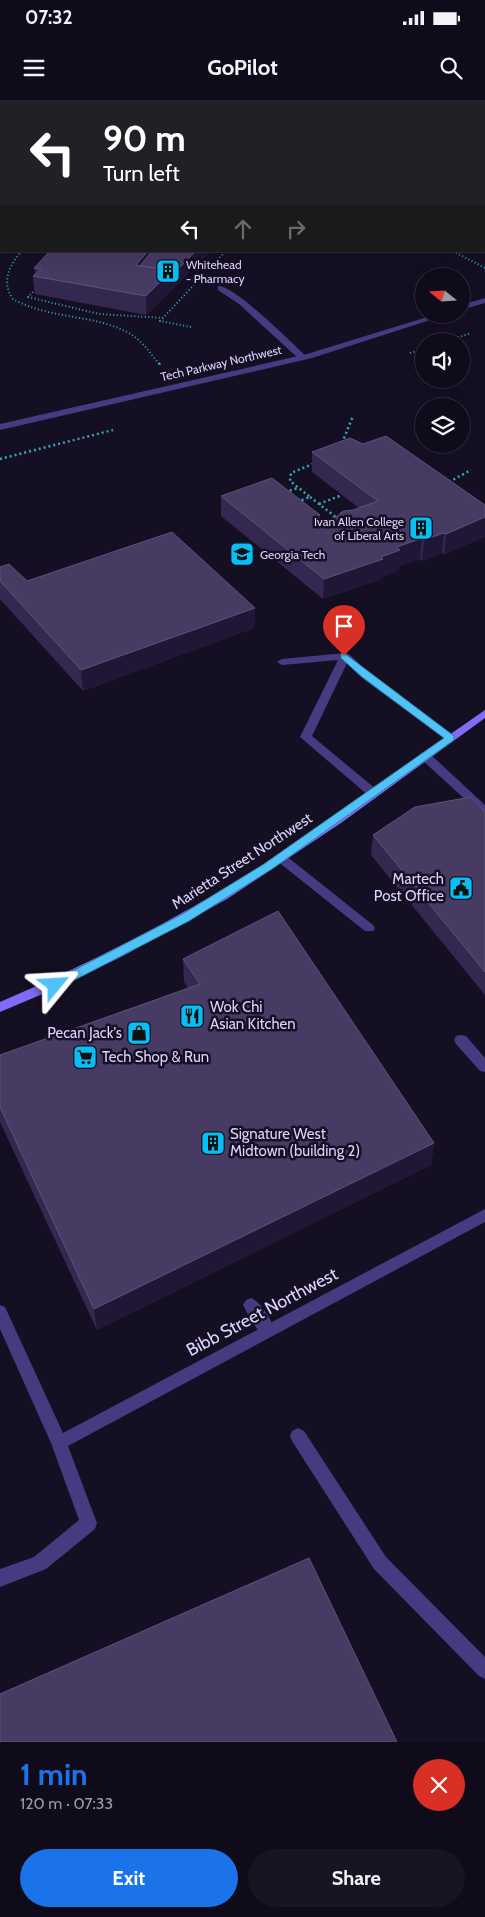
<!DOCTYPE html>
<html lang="en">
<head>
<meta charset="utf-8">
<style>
  :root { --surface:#100b1a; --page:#191423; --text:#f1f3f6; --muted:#9c9ba2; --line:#302b39; --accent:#1a73e8 }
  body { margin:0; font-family:Cabin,sans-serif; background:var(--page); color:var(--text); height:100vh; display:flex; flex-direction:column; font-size:19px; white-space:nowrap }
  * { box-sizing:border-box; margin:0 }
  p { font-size:16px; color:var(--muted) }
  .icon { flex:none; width:28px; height:28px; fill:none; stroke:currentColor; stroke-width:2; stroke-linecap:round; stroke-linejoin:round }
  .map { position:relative; height:1642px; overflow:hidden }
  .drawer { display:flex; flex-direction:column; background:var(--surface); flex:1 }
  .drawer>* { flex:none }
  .guide { position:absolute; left:0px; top:0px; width:485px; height:152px; box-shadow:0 5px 20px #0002,0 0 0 1px var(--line); background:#202124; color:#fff; overflow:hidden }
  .needle { width:32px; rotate:288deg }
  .buttons { position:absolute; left:415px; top:168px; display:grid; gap:10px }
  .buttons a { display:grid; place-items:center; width:55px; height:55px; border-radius:50%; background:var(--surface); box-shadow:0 5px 20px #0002,0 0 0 1px var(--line); font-size:25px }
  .pin { position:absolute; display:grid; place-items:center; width:42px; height:42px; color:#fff; margin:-51px -21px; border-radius:50% 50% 50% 0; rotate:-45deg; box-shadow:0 0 5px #0007 }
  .pin .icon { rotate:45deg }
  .me { position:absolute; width:55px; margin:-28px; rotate:63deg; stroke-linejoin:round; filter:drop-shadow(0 0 4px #0008) }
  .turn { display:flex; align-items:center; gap:18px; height:105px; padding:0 20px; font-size:22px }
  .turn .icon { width:65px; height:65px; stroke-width:2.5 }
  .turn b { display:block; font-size:35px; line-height:42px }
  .lanes { display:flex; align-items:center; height:48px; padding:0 20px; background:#0003; justify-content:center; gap:25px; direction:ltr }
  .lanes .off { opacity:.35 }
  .round { display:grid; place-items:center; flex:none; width:52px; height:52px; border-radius:26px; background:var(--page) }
  .headline { display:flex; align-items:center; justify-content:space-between; height:85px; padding:0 20px }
  h1 { font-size:30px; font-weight:800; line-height:38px; color:var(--accent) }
  .cta { display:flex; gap:10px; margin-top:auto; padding:10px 20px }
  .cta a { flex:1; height:58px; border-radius:30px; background:var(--accent); color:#fff; font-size:20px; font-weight:800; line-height:58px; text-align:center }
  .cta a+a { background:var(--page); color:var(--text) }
  .status { display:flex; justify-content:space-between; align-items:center; height:35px; padding:0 25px; background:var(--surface); direction:ltr }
  .status svg { height:14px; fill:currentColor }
  header { display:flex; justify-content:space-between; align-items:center; height:65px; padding:0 20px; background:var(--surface); font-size:22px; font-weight:800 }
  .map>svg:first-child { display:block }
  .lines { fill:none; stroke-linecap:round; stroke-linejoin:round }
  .path-far1 { stroke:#33a9b1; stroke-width:2; stroke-dasharray:1 2.5; stroke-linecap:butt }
  .path { stroke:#33a9b1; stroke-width:2.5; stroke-dasharray:2 3; stroke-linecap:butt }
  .service { fill:#463b80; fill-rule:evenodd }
  .minor { fill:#463b80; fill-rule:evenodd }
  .tertiary { fill:#463b80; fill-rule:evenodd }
  .secondary { fill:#816cfa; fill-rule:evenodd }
  .wall { fill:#352850 }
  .shaded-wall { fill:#201636 }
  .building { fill:#473a63; stroke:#5e527b }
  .route { fill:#4fc3f7; stroke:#337fa1 }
  .labels { text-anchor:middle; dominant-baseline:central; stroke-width:5; stroke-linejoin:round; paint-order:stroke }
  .far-poi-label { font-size:12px; fill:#dcd2fe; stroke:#150f23; text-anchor:start }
  .far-street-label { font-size:12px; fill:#dcd2fe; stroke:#150f23 }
  .street-label { font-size:15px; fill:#dcd2fe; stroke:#150f23 }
  .poi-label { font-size:15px; fill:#dcd2fe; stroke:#150f23; text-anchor:start }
  .near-street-label { font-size:18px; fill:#dcd2fe; stroke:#150f23 }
</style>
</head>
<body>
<div class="status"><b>07:32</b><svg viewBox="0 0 49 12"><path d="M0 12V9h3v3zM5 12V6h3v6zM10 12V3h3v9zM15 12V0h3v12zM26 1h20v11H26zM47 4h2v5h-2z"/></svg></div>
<header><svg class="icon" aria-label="menu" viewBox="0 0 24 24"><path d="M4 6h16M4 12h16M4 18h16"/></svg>GoPilot<svg class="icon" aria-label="search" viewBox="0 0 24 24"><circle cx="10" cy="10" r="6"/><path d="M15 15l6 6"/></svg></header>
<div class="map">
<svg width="485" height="1642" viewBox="0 0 485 1642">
  <rect width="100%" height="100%" fill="#150f23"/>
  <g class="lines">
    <!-- path-far1 -->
    <path class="path-far1" d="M22,151C9,165 1,182 13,199C48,219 92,214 127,232C141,239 150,253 160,265
      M453,151L485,168
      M212,165L226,151
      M38,187L28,197L99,214L163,218
      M191,227L160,221L194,185
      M448,241L471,233
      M410,253L424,249"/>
    <!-- path -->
    <path class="path" d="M159,263L160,265
      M342,343L353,316
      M0,359L113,330
      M449,382L471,370
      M285,392L298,388
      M310,397L337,418
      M297,402L310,397L290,381L291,373L315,363
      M319,404L342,395"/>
    <!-- service -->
    <path class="service" d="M218,186C234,185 291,242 305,255V259H299L239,204L218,190Z
      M345,553L349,554L369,573L456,638L454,640H446L361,577L347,563L312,636L377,690L379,693L373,697L369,696L300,637L338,560L282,565L277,562L282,559Z
      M425,652L429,653L485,705V715L481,714L421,659L419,656L421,653Z
      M281,754L285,755L373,825L375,828L373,831H365L277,761L275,758L277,755Z
      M461,935L466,936L485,958V972L480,971L456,944L454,940L456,936Z
      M251,1198C262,1202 271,1221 276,1231L273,1236C260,1241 249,1216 243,1205L246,1200Z
      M298,1328L304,1331L386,1457L485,1557V1579L479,1576L374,1469L292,1341L290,1336L292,1331Z"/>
    <!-- minor -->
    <path class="minor" d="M484,137H485V141H484Z
      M485,1109V1122L68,1346L97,1423L95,1429L46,1469L0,1487V1469L34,1457L79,1420L51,1343L0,1229V1205L5,1207L63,1333Z"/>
    <!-- tertiary -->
    <path class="tertiary" d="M0,54H1V59H0Z
      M484,78H485V82H484Z
      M485,198V203L461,210V205Z
      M437,214H449L312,258L0,330V324L307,254Z"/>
    <!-- secondary -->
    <path class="secondary" d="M485,610V618L341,723L227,799L121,857L52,890L0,912V902C89,864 175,820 257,769Z"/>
  </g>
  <!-- wall -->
  <path class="wall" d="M1,22V36H0V23Z
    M50,151H209V152L146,215L35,194L33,176L35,174L34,168Z
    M312,352L485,405L444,455L442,453L422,461L420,459L399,466V470L382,477V479L323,499L221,416V396L320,418L324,421L359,408L312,372Z
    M0,467L27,481L255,508L254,528L83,591L0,499Z
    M485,711V895L371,755L373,735Z
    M183,859L434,1043L431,1065L97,1230L0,1022V955L188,888L184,882Z"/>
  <!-- shaded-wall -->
  <path class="shaded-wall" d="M148,151H162L146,172L136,165Z
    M196,151H201V159L146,215V196L172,170Z
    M201,151H209L201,159Z
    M485,417V437L444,455L446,434Z
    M444,433L442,453L422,461L424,440Z
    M422,438L420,459L399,466V470L382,477V479L323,499L324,479L381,457L397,447Z
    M255,508L254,528L83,591L81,570Z
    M434,1043L431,1065L97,1230L94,1209Z"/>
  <!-- building -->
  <path class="building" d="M257,0H444L443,1H256Z
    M1,22V29H0V23Z
    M50,151H148L136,165L172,170L146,196L33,176L41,169L34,168Z
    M152,151H196L172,175V170L140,166Z
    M386,336L485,405V417L446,434L444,433L424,440L422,438L397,447L400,450L381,457L383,459L324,479L221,396L272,378L320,415L317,416L324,421L340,415V413L344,411L353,410L378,401L312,352L350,338L363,344Z
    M172,432L255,508L81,570L0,481V467L9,464L27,481Z
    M471,697L485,711V872L373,735L415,707Z
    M278,811L434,1043L94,1209L0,1007V955L200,884L183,859Z
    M309,1458L397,1642H0V1594Z"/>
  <!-- route -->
  <path class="route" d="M344,553L454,636V640L272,769L189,821L59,888H51L49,885L51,882L181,815L264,764L444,638L362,577L341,558V554Z"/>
  <!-- icons -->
  <defs>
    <g id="building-square" transform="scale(1.25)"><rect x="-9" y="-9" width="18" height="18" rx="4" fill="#08bff3" stroke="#150f23"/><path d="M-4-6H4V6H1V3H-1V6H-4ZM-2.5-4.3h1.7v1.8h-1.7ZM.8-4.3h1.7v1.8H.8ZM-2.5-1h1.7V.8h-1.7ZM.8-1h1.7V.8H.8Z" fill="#111"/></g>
    <g id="university-square" transform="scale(1.25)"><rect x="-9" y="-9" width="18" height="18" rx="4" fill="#08bff3" stroke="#150f23"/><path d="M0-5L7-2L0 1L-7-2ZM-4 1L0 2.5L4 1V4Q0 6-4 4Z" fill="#111"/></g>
    <g id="civic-square" transform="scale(1.25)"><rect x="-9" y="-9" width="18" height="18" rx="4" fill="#08bff3" stroke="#150f23"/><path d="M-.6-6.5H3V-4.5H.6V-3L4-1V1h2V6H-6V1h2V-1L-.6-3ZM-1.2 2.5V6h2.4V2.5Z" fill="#111"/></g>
    <g id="restaurant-square" transform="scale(1.25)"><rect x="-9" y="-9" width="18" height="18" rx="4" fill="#08bff3" stroke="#150f23"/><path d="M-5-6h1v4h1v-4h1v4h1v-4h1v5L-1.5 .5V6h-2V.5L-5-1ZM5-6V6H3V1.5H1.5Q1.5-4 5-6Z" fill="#111"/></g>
    <g id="shop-square" transform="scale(1.25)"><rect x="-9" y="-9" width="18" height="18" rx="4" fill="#08bff3" stroke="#150f23"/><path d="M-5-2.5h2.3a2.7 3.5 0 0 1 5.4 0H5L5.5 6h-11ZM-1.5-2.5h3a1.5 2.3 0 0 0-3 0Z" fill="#111"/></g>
    <g id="supermarket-square" transform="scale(1.25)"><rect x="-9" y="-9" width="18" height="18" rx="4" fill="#08bff3" stroke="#150f23"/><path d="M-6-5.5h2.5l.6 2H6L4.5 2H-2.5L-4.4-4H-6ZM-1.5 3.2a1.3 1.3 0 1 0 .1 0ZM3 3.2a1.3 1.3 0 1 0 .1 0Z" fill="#111"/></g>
  </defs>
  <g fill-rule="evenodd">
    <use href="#building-square" x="168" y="171"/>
    <use href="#building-square" x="421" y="428"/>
    <use href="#university-square" x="242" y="454"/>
    <use href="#civic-square" x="461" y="788"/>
    <use href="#restaurant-square" x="192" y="916"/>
    <use href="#shop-square" x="139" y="933"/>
    <use href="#supermarket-square" x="85" y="957"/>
    <use href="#building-square" x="213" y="1043"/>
  </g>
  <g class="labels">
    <!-- far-poi labels -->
    <g class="far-poi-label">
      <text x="186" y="164">Whitehead<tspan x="186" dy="14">- Pharmacy</tspan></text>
      <text x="404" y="421" text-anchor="end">Ivan Allen College<tspan x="404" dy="14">of Liberal Arts</tspan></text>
      <text x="260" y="454">Georgia Tech</text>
    </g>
    <!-- far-street labels -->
    <g class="far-street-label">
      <text transform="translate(221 263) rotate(-13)">Tech Parkway Northwest</text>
    </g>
    <!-- street labels -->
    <g class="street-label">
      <text transform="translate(242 761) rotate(-33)">Marietta Street Northwest</text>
    </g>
    <!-- poi labels -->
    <g class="poi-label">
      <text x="444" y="779" text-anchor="end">Martech<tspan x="444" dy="17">Post Office</tspan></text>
      <text x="210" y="907">Wok Chi<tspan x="210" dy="17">Asian Kitchen</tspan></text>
      <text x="122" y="933" text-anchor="end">Pecan Jack's</text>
      <text x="102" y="957">Tech Shop &amp; Run</text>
      <text x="230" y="1034">Signature West<tspan x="230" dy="17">Midtown (building 2)</tspan></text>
    </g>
    <!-- near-street labels -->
    <g class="near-street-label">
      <text transform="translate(262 1212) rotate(-28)">Bibb Street Northwest</text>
    </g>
  </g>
</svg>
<div class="buttons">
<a><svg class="needle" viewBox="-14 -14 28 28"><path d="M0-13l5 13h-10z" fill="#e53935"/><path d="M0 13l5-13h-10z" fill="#9c9ba2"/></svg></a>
<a><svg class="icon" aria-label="sound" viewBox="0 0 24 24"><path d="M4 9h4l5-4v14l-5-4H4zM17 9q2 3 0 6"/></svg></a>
<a><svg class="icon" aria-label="layers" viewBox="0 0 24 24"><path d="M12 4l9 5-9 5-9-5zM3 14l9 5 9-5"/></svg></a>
</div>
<div class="pin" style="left:344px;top:556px;background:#d93025"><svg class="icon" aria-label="arrive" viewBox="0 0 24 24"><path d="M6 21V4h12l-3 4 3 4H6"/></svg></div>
<svg class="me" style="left:55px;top:885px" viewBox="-20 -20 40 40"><path d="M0-17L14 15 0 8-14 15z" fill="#4fc3f7" stroke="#fff" stroke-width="4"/></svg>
<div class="guide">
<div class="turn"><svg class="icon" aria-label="left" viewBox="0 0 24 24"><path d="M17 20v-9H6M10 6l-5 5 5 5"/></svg><div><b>90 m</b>Turn left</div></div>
<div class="lanes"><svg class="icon" aria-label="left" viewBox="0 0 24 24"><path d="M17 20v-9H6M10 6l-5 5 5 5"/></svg><svg class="icon off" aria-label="ahead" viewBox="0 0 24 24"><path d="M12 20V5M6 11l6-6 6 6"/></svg><svg class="icon off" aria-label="right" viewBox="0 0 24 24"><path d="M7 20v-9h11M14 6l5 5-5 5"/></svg></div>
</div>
</div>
<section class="drawer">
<div class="headline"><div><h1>1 min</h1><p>120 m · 07:33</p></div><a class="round" style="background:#d93025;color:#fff"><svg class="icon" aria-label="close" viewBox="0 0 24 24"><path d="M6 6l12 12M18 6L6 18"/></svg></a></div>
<div class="cta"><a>Exit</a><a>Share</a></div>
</section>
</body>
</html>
